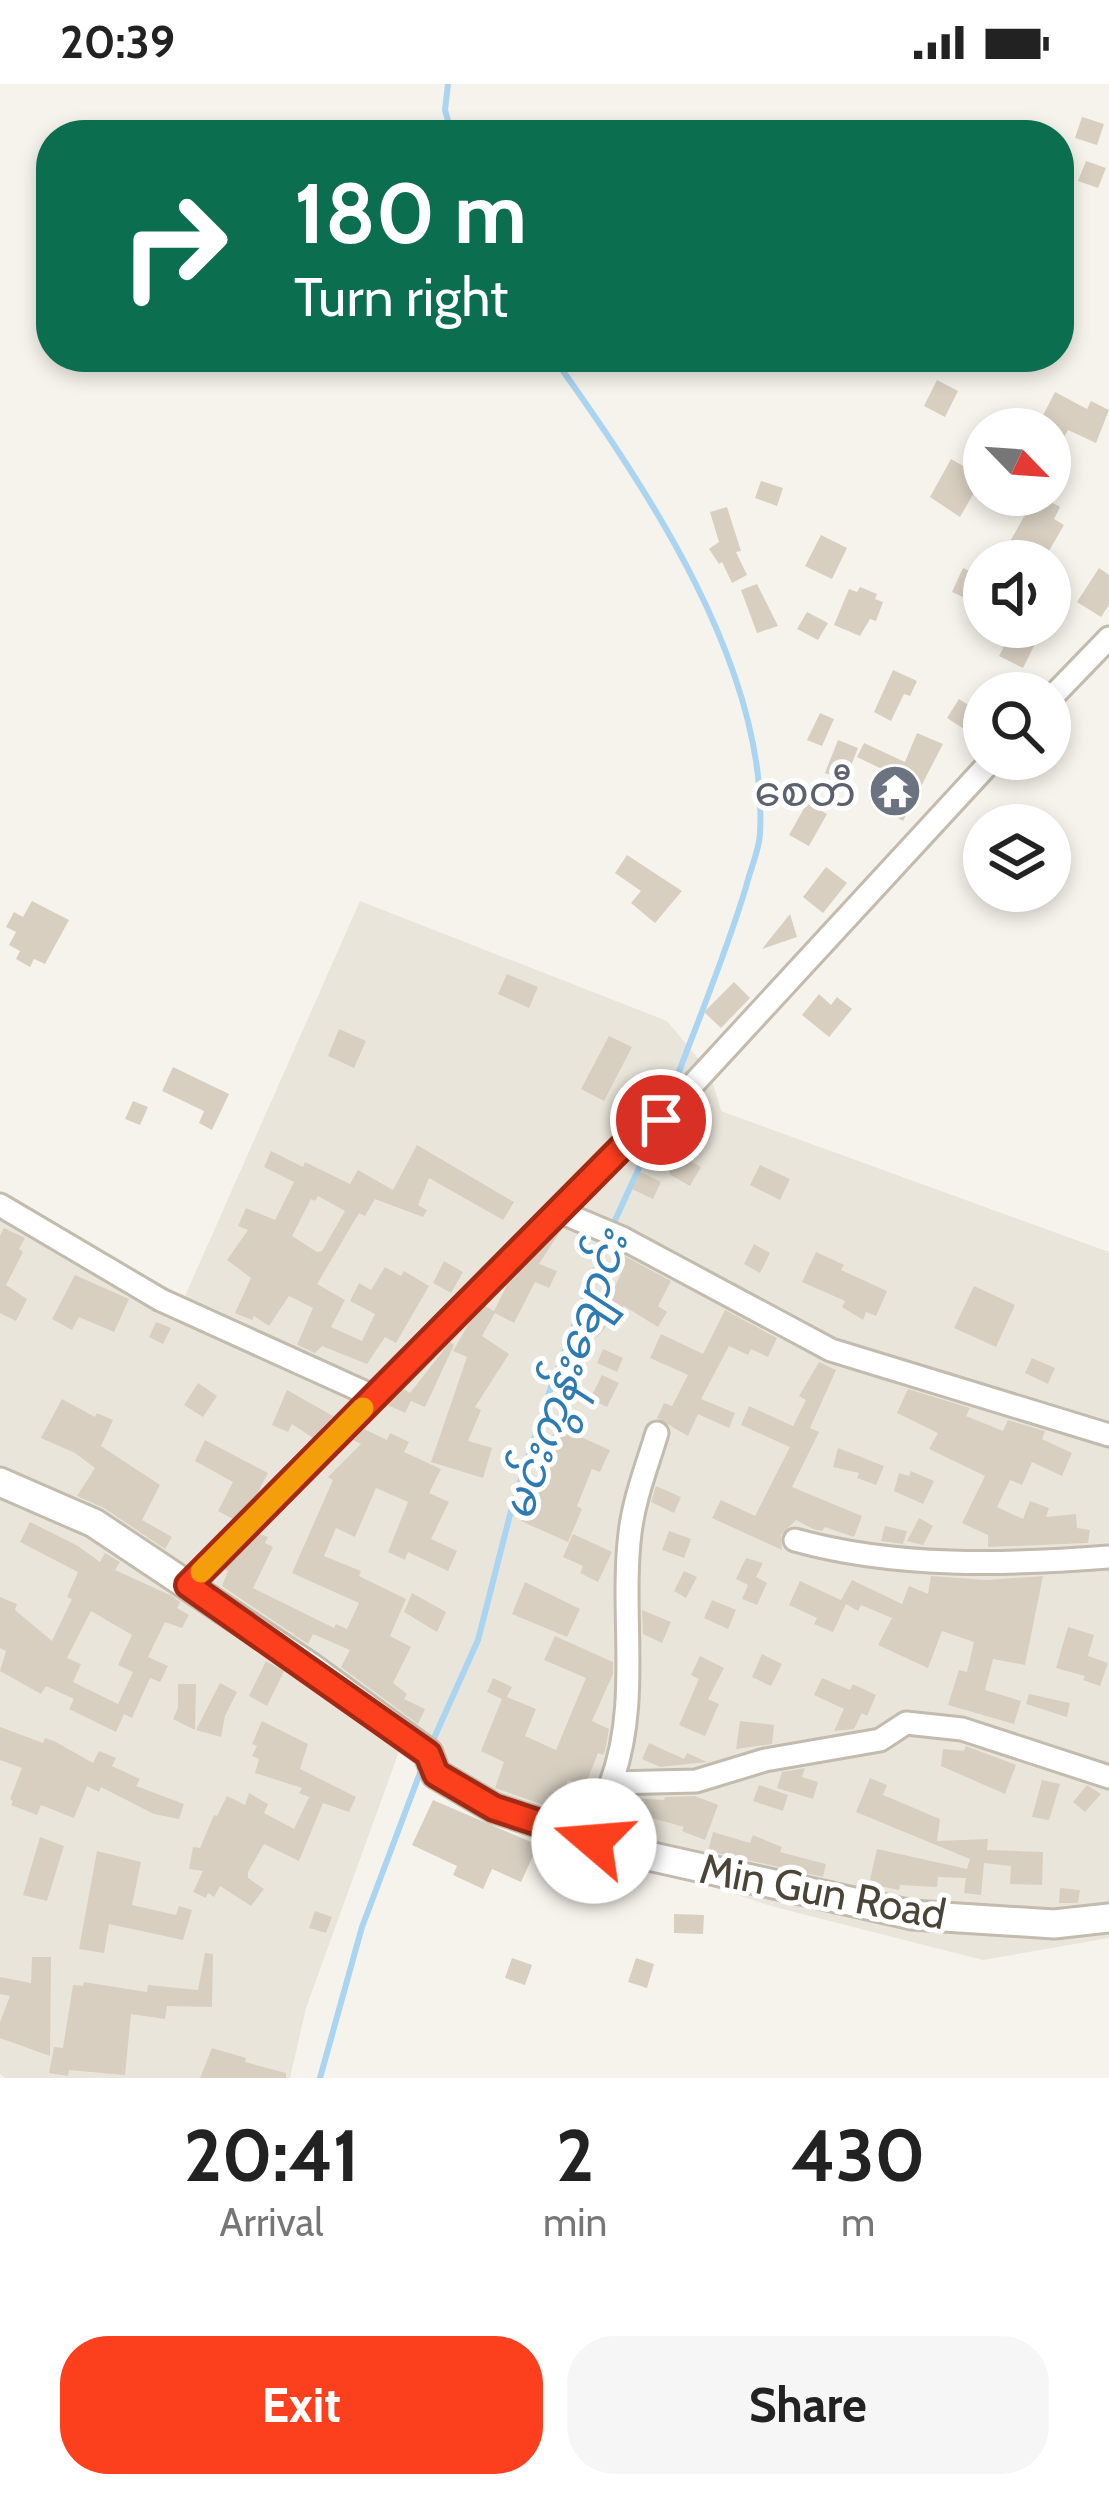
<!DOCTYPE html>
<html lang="en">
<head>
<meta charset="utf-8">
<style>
  :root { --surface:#fff; --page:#f6f6f6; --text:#222; --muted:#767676; --accent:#fc3f1d }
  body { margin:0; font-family:Cabin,"Noto Sans Myanmar",sans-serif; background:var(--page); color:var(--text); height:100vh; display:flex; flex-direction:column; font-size:45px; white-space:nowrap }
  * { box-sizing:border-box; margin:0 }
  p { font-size:39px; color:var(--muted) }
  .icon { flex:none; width:66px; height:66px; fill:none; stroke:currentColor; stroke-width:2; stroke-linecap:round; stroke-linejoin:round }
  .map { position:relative; height:1994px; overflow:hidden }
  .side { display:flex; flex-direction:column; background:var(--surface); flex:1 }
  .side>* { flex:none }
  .top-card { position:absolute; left:36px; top:36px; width:1038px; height:252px; border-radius:48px; box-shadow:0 6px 18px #0003; background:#0b6e4f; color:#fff; overflow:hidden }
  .needle { width:78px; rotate:115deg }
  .fabs { position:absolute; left:963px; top:324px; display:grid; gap:24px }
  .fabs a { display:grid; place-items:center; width:108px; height:108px; border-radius:50%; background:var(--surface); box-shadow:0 6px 18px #0003; font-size:60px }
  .pin { position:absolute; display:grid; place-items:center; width:102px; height:102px; color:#fff; margin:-51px; border:6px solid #fff; border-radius:50%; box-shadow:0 3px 12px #0007 }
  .me { position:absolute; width:132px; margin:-66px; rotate:288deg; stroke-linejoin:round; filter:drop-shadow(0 0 9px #0008) }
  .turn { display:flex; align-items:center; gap:42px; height:252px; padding:0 60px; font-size:54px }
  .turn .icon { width:156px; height:156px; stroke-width:2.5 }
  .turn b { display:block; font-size:84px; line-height:102px }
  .eta { display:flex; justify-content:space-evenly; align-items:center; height:204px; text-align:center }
  .eta b { font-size:72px; font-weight:700; line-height:84px }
  .cta { display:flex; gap:24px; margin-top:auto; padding:24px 60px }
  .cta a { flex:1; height:138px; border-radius:48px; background:var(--accent); color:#fff; font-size:48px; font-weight:700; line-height:138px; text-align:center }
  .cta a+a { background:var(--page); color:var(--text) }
  .status { display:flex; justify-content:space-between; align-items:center; height:84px; padding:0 60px; background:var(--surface); direction:ltr }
  .status svg { height:33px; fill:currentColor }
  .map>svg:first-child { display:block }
  .residential { fill:#eae5da }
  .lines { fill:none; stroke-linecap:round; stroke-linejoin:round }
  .stream { stroke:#a9d4f2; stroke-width:6 }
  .building { fill:#d8cfc1; fill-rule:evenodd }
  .minor-casing { stroke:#c2bbae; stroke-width:27 }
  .tertiary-casing { stroke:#c2bbae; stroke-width:33 }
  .minor { stroke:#fff; stroke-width:21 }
  .tertiary { stroke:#fff; stroke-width:27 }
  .route-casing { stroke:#a42913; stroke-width:30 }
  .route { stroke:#fc3f1d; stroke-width:21 }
  .slow { stroke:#f59e0b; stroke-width:21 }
  .labels { text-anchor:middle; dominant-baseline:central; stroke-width:10; stroke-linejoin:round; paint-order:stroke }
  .worship-label { font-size:42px; fill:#5b616d; stroke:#fff; text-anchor:end }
  .street-label { font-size:42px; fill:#4b4439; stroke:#fff }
  .water-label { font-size:45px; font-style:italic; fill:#2e7ab2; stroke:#fff }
</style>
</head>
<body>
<div class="status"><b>20:39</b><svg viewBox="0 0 49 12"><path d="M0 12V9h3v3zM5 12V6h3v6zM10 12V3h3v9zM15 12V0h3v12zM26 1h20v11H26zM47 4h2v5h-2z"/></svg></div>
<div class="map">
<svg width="1109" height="1994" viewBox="0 0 1109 1994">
  <rect width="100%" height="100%" fill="#f6f3ec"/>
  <!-- residential -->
  <path class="residential" d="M360,817L667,937L710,989L721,1027L1109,1168V1854L983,1876L775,1823L570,1759L475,1721L405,1651L306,1924L290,1994H5L0,1990V1125L185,1212Z"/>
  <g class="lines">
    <!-- stream -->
    <path class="stream" d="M448,0L445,26L452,51
      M553,273C646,403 769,584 760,750C759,767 750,786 746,803C724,876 694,946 668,1017
      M612,1143L654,1051
      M430,1663L478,1556L512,1423L551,1303L607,1155
      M320,1994L362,1843L423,1681"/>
  </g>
  <!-- building -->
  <path class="building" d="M1082,33L1104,40L1097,61L1075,54Z
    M1086,77L1106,84L1098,104L1078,97Z
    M937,296L958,307L945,333L924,322Z
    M1055,308L1087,325L1091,317L1109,326L1096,359L1068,346L1061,358L1050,352V345H1036Z
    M951,375L983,393L960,433L930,413Z
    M761,397L783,404L777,422L755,414Z
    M1043,414L1060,423L1054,435L1064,441L1043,477H999L1030,422L1036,427Z
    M727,423L741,467L736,468L747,491L732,499L722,478L719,480L709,465L719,458L710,428Z
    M821,451L847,464L832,495L805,482Z
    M963,484L981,492L970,516L952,508Z
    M1099,484L1109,491V521L1101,533L1077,518Z
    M757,500L778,542L757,549L741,506Z
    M860,503L877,510L875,515L883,518L876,537L870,535L860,552L834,541L849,505L857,508Z
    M807,528L828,539L818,556L797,545Z
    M1014,543L1038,554L1023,584L999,572Z
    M893,586L917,597L910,612L904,610L891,637L874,628Z
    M959,615L976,626L964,645L947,634Z
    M820,629L834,635L822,662L807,656Z
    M917,649L943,660L903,737L869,717L886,687L857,673L864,659L905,678Z
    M838,656L858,664L845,697L825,689Z
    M807,719L827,730L809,762L789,751Z
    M627,771L682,807L655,839L631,819L641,807L615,789Z
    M826,783L847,799L823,829L803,813Z
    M32,817L69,836L45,880L34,875L30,883L16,875L20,867L9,861L16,848L6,843L14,828L23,833Z
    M790,830L797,853L762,865Z
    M507,890L538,903L529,924L498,910Z
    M734,898L750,914L721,944L704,928Z
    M819,910L831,921L837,913L852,925L829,953L802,931Z
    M339,945L366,957L354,984L328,972Z
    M609,952L632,963L604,1017L581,1005Z
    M173,983L229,1010L212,1046L199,1039L204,1027L162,1007Z
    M133,1017L148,1023L140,1041L125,1035Z
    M417,1061L514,1118L503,1136L429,1094L418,1121L427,1126L423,1133L375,1115L365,1132L359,1129L317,1200L345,1216L331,1243L362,1257L375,1230L350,1217L359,1199L371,1206L385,1183L401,1192L404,1187L429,1202L396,1259L385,1253L367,1280L322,1262L315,1269L297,1261L313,1224L289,1212L269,1242L254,1232L252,1236L235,1229L251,1194L227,1176L248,1146L238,1142L246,1124L275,1136L294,1098L264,1083L271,1067L303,1083L305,1078L350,1100L358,1086L393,1106ZM318,1112L345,1127L322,1167L317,1168L292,1152L311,1115L315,1117Z
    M679,1071L701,1083L690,1102L669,1090Z
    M760,1081L790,1095L780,1116L750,1101Z
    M640,1088L661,1098L653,1115L632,1105Z
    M4,1144L25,1154L19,1165L23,1168L6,1201L27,1215L16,1237L0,1229V1152Z
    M561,1146L539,1180L557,1187L549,1204L535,1198L514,1239L495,1229L482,1252L509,1270L475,1323L481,1326L468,1357L492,1364L483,1394L431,1378L467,1273L453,1267L471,1236L485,1222L494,1227L507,1201Z
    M754,1160L770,1169L760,1189L744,1180Z
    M816,1168L844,1181L841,1186L887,1207L876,1232L866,1228L863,1236L842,1223L845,1217L802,1198Z
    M619,1169L671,1197L658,1222L667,1228L658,1243L624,1222L597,1253L593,1251L596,1246L586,1237L602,1219L606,1223L622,1187L613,1182Z
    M444,1177L463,1188L451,1209L433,1199Z
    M75,1191L129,1215L114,1248L79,1233L72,1246L52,1235Z
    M974,1202L1015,1221L996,1263L954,1244Z
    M725,1226L777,1254L768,1273L751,1265L748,1271L729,1262L701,1315L735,1329L729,1344L698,1330L688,1352L657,1334L664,1319L672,1322L688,1291L650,1274L661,1250L703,1270Z
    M156,1238L171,1244L163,1260L149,1253Z
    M450,1258L454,1261L425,1323L411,1317L405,1329L388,1321L403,1305L410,1309Z
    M603,1265L623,1274L617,1288L597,1279Z
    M1032,1274L1055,1284L1048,1300L1025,1289Z
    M819,1278L836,1286L810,1344L819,1348L792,1403L862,1432L854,1453L825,1443L822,1447L813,1445L796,1436L781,1451L782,1466L712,1434L721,1416L755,1432L790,1363L741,1341L749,1322L793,1342L806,1316L799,1312Z
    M602,1291L619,1299L607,1323L590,1315Z
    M198,1299L217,1312L203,1333L184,1321Z
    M908,1305L970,1324L966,1332L1003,1347L1008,1336L1045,1347L1042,1355L1072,1369L1062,1392L1032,1378L1022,1401L1010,1396L997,1423L1023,1435L1030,1417L1049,1424L1046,1433L1076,1430L1077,1444L1090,1446L1088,1459L988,1463V1451L962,1439L985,1392L929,1365L938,1349L897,1329Z
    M287,1306L333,1332L313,1354L292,1340L288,1348L272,1341Z
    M62,1315L95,1333L97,1329L113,1336L101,1362L160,1401L142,1436L172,1453L165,1465L104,1424L77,1412L95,1384L75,1369L41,1354Z
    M559,1334L577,1342L574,1350L610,1366L600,1388L592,1385L577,1422L582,1425L568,1458L521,1437L550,1374L545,1372Z
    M364,1345L387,1356L390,1349L409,1358L404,1368L441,1385L429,1409L449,1418L431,1455L457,1467L448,1487L408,1468L405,1476L388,1468L408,1418L376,1404L355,1453L336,1444L324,1472L361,1487L359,1492L406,1515L390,1552L411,1563L393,1599L407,1610L404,1615L425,1625L418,1640L341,1583L350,1566L313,1550L308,1560L222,1502L228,1487L224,1485L260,1450L268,1453L265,1459L273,1463L253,1504L334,1544L336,1540L347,1545L359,1519L292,1489L333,1396L328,1393L361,1360L353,1356Z
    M205,1356L268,1389L257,1410L233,1435L218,1427L233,1398L195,1377Z
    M838,1364L884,1382L876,1401L857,1394L859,1389L833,1383Z
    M911,1387L934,1397L923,1420L894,1407L899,1389L909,1392Z
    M656,1402L681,1413L674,1429L651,1418Z
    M919,1434L933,1442L923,1461L907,1457Z
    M30,1438L78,1462L100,1478L105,1469L120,1478L115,1486L172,1512L180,1518L177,1524L189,1531L182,1544L165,1538L148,1573L168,1582L160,1598L150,1594L132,1634L124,1630L116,1648L69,1625L74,1615L46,1602L41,1610L0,1587L6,1567L0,1564V1513L17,1520L15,1526L52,1557L72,1515L67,1513L78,1488L20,1458ZM91,1527L132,1551L118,1581L133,1588L118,1620L73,1598L81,1580L67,1574Z
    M885,1442L907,1447L903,1460L881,1457Z
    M669,1447L691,1455L684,1474L662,1466Z
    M573,1450L612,1468L598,1498L580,1489L583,1482L563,1473Z
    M746,1474L763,1479L756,1493L767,1499L757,1521L742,1515L748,1501L736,1495Z
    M684,1487L697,1493L686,1514L674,1507Z
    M931,1492L987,1496L1043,1492L1025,1581L993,1575L985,1606L1021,1617L1014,1640L948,1621L959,1586L967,1588L974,1558L942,1547L928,1584L878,1561L892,1534L861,1521L858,1527L846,1520L833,1548L814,1540L817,1534L789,1521L800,1497L841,1516L852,1496L902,1520L909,1502L928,1510Z
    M525,1498L580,1525L567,1553L512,1530Z
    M412,1509L446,1528L437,1548L404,1528Z
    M712,1516L736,1526L728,1545L704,1534Z
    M642,1526L671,1538L662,1559L643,1550Z
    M1068,1543L1094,1551L1088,1572L1108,1579L1100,1602L1083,1596L1085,1592L1056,1584Z
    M555,1552L613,1578V1590L592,1637L609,1645L605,1667L603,1671L598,1669L585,1702L568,1696L555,1725L495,1704L504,1678L481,1667L502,1615L487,1608L493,1594L512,1603L507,1613L536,1625L525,1652L556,1666L586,1594L544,1576Z
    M762,1570L782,1580L771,1602L752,1593Z
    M700,1572L724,1584L708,1615L719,1620L705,1652L679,1641L699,1595L691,1591Z
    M266,1577L284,1587L267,1622L249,1612Z
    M822,1594L850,1606L853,1600L876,1611L867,1632L862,1629L854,1645L834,1647L844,1625L814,1611Z
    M220,1599L237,1608L225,1632L221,1653L196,1646Z
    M178,1600H196L195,1646L173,1635L178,1624Z
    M1029,1610L1070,1619L1067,1633L1026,1620Z
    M262,1637L308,1660L300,1685L356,1713L349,1728L323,1719L299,1777L264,1760L248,1788V1794L264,1805L251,1822L220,1802L214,1813L208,1809L206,1814L193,1808L203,1787L189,1785L193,1763L200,1764L214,1731L217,1732L227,1712L245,1721L249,1709L268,1720L264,1729L294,1745L309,1713L299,1709L302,1704L255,1689L259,1675L252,1672L257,1662L252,1660Z
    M740,1637L774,1641L772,1660L736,1665Z
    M0,1643L43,1659L45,1654L54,1657L93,1679L99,1667L116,1674L112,1682L140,1695L136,1702L184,1720L179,1735L154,1730L101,1703L99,1708L87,1702L74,1734L41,1721L37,1731L11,1721L13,1717L10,1715L22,1684L0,1676Z
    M649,1659L684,1675L687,1669L707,1678L660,1683L642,1675Z
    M966,1662L1016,1681L1005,1710L941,1682L943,1665L964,1667Z
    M805,1684L802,1693L818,1698L813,1715L777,1704L782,1688Z
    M870,1694L887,1701L883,1711L940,1735L937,1757L988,1755L987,1766L1043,1768L1042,1801L1010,1800L1011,1782L984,1779L981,1811L964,1809L966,1794L938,1793L937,1803L900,1801L899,1806L869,1800L877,1765L967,1785L970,1775L856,1728Z
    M1042,1696L1060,1700L1049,1736L1032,1733Z
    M759,1701L788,1711L783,1727L753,1717Z
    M1087,1701L1101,1710L1085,1728L1073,1718Z
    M695,1712L718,1721L705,1756L682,1747L684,1743L652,1734L644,1753L613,1744L617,1733L622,1735L630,1714L664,1716L665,1713Z
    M433,1716L538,1761L521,1798L492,1785L483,1805L453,1791L457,1782L412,1761Z
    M713,1748L750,1759L753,1751L782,1763L780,1768L826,1780L823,1793L708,1767Z
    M40,1753L64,1762L47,1817L23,1811Z
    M562,1766L579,1773L571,1797L554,1791Z
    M97,1767L141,1778L132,1821L176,1831L179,1822L192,1826L183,1856L109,1840L104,1869L79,1865Z
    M1060,1804L1080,1806L1078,1819H1059Z
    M315,1827L332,1833L326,1849L309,1844Z
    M674,1830L704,1831L703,1850L674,1849Z
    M205,1869L213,1870L212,1923L167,1922L165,1935L131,1930L125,1991L69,1986L68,1992L49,1989L54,1963L63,1964L73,1901L83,1902L84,1898L147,1908L148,1901L198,1906Z
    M32,1873H51L50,1972L0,1954V1938L10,1912L0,1910V1893L31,1899Z
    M512,1874L532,1881L525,1901L505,1894Z
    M636,1874L654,1880L647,1904L628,1898Z
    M212,1964L246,1974L245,1978L286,1989V1994H200Z"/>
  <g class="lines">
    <!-- minor casing -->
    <g class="minor-casing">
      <path id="minor" d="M1050,615L1109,554
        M0,1121L161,1216L375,1313
        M558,1127L622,1154L831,1266L1109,1351
        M795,1456C895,1484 1006,1481 1109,1473
        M188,1501L623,1062L661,1035L993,675
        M611,1699C641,1618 620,1532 630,1449C634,1415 647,1382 657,1349
        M594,1757L611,1699L696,1697L765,1676L880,1656L906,1639L962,1645L1109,1693"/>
    </g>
    <!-- tertiary casing -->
    <g class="tertiary-casing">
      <path id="tertiary" d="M0,1398L94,1439L310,1583L428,1669L436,1690L494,1724L622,1766L912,1831L1054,1840L1109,1834"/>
    </g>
    <!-- minor -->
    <use href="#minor" class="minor"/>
    <!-- tertiary -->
    <use href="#tertiary" class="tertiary"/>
  </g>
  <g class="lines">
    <!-- route casing -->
    <g class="route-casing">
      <path id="route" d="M594,1757L494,1724L436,1690L428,1670L188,1501L623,1062L661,1036"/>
    </g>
    <!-- route -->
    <use href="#route" class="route"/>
    <!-- slow -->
    <path class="slow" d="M201,1488L363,1324"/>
  </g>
  <!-- icons -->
  <defs>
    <g id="temple-disc" transform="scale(2.7)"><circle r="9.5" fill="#6b7280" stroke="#fff"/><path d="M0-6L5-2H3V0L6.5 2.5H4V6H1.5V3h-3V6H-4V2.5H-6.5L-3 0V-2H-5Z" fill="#fff"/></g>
  </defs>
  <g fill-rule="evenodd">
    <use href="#temple-disc" x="895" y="707"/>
  </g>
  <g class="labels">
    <!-- worship labels -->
    <g class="worship-label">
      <text x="856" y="707">စေတီ</text>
    </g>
    <!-- street labels -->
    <g class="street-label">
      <text transform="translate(823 1807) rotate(11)">Min Gun Road</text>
    </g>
    <!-- water labels -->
    <g class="water-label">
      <text transform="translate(564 1291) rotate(-71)">မင်းကွန်းချောင်း</text>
    </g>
  </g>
</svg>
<div class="fabs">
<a><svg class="needle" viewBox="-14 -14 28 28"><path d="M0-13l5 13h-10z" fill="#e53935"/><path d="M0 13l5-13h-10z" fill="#767676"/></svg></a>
<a><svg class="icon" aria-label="sound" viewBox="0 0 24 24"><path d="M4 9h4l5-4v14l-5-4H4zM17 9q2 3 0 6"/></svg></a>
<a><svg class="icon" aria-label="search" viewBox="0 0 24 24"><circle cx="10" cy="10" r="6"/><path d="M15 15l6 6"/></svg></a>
<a><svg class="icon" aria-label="layers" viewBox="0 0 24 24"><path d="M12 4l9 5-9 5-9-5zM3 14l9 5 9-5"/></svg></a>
</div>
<div class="pin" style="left:661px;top:1036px;background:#d93025"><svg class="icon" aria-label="arrive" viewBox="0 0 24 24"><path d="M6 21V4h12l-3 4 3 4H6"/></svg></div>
<svg class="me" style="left:594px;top:1757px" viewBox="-20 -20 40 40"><circle r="19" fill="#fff"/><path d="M0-13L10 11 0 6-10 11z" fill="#fc3f1d"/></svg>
<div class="top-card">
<div class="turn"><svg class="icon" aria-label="right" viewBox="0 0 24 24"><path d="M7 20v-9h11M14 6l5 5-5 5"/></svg><div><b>180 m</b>Turn right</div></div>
</div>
</div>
<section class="side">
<div class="eta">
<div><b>20:41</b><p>Arrival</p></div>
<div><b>2</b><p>min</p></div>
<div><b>430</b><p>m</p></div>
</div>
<div class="cta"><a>Exit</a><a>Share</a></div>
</section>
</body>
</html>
